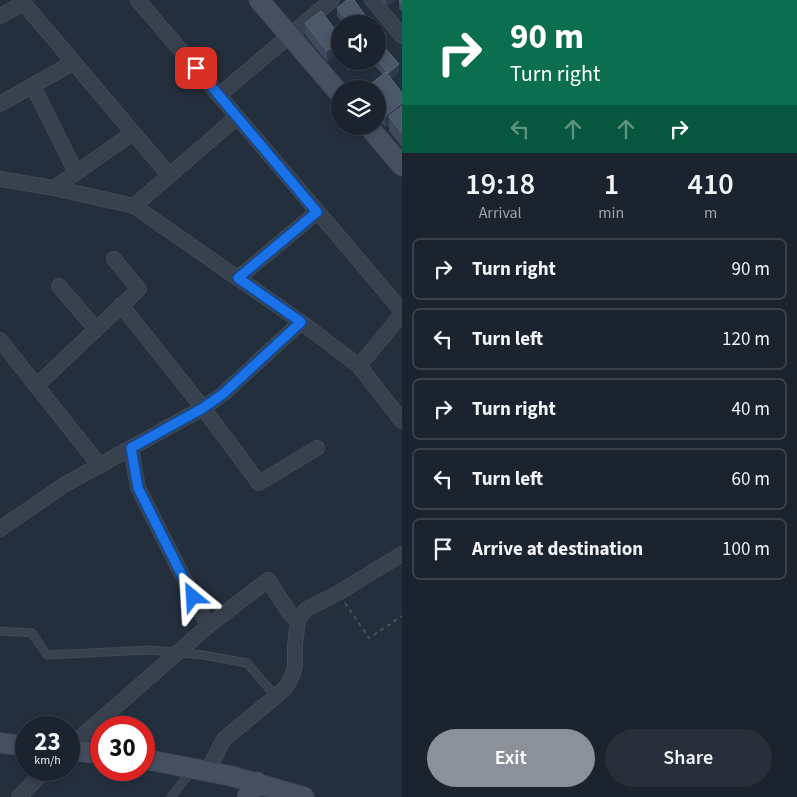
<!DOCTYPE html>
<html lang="en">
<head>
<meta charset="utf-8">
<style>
  :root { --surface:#1b232e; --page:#282f3a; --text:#f1f3f6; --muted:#a0a4aa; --line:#39404a; --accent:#8c9099 }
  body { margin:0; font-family:"Source Sans 3",sans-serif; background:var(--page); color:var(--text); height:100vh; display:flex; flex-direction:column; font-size:19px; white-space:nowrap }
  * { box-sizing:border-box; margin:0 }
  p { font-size:16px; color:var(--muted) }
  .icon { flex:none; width:28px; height:28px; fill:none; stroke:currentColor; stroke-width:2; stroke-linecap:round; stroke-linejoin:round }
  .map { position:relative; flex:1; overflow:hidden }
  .sheet { display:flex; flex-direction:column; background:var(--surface); width:395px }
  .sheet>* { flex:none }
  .top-card { background:#0b6e4f; color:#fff; overflow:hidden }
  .controls { position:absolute; left:331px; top:15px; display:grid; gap:10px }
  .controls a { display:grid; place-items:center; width:55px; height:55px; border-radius:50%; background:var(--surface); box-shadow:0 2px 8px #0003,0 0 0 1px var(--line); font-size:25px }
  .speed { position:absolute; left:15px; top:716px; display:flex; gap:10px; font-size:25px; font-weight:700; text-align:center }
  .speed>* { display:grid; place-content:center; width:65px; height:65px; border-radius:50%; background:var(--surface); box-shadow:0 2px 8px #0003,0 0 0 1px var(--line); line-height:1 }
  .speed small { font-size:12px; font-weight:400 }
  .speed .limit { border:8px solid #d22; background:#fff; color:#111 }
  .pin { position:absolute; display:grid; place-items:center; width:42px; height:42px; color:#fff; margin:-21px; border-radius:10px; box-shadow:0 2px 8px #0006 }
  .me { position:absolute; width:55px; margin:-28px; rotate:333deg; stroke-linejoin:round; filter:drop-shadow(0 0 4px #0008) }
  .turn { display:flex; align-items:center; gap:18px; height:105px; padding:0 25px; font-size:22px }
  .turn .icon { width:65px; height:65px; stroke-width:2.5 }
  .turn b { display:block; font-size:35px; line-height:42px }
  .lanes { display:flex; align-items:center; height:48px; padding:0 25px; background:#0003; justify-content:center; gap:25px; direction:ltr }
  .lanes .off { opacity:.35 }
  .eta { display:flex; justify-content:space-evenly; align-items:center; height:85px; text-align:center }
  .eta b { font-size:30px; font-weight:600; line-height:35px }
  .cta { display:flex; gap:10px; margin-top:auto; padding:10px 25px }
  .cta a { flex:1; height:58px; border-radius:30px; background:var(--accent); color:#fff; font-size:20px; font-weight:600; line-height:58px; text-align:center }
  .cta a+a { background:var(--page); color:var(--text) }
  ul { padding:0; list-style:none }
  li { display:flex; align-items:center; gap:15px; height:62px; margin:0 10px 8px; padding:0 15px; border:2px solid var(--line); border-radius:8px }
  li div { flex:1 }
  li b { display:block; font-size:19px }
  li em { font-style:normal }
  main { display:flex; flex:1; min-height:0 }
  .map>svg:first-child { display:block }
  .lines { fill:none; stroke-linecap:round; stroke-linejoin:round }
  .lane-casing { stroke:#414a57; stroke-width:9 }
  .street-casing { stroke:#414a57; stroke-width:16 }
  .secondary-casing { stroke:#414a57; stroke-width:21 }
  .path { stroke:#3f5557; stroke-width:2; stroke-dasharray:4 4; stroke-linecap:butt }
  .lane { stroke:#38414e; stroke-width:7 }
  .street { stroke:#38414e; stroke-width:14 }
  .secondary { stroke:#465061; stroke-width:19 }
  .wall { fill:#3f4b5c }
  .shaded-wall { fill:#2f3b4b }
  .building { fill:#4b5868; stroke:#5c6777 }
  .route-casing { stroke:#114b97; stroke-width:12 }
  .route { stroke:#1a73e8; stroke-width:9 }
</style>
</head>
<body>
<main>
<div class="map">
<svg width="402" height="797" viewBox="0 0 402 797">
  <rect width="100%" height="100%" fill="#242f3e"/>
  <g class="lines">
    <!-- lane casing -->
    <g class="lane-casing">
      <path id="lane" d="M0,631L32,633L47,655L150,650L203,655L247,663L272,692L275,697
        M171,797L192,770"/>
    </g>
    <!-- street casing -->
    <g class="street-casing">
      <path id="street" d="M21,0L169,175
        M138,0L402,311
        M372,0L402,36
        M0,16L24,3
        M33,86L76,173
        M219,95L332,0
        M0,104L74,62
        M0,179L54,188L134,206L301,322L359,366L402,421
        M54,188L133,133
        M134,206L237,117
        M238,278L317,212
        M59,286L96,329
        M121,305L203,408L259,483L317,448
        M0,340L100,466
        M359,366L402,314
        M36,386L139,289L114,259
        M0,529L64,485L203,408L223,394L301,322
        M208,626L268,580L291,615L298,620
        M76,751L82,736L208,626L138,488L131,448
        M208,770L224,739L275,697L286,687L292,676L295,666V645L298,620L302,614L307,609L338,593L402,554
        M19,797L45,770"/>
    </g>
    <!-- secondary casing -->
    <g class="secondary-casing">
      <path id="secondary" d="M259,0L340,94
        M368,126L402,166
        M0,743L26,746
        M69,750L101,754
        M144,759L231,776L304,797
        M247,797L257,782"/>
    </g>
    <!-- path -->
    <path class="path" d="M345,603L369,638L402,616"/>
    <!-- lane -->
    <use href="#lane" class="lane"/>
    <!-- street -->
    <use href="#street" class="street"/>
    <!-- secondary -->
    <use href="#secondary" class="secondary"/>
  </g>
  <!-- wall -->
  <path class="wall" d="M381,0H396L386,7Z
    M402,0V12L399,9V1Z
    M337,8L369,24H343L337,16Z
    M305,23L340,36V60L338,58V53L327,62L305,35Z
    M384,49L399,72L391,79L402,93V147L389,131V125L385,127L378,118V89L383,75L374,65V61H378Z
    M341,61H360L349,71Z"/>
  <!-- shaded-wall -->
  <path class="shaded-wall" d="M386,0H396L386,7Z
    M340,41V52L338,50V53L327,62V51Z
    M384,44V52L378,57V49Z
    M351,61H360L349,71V63Z
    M399,64V72L388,81V73Z
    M402,103V114L389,116V125L385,127V116Z"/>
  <!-- building -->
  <path class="building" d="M347,0H354L369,21L365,24H349L337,8Z
    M401,0H402V5L399,1Z
    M321,11L340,36V41L327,51L305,23Z
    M378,35L384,44L378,49Z
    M385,48L399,64L388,73L378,61V55Z
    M386,72L402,93V103L385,116L378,106V89H364Z
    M402,106V133L389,116Z"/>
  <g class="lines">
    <!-- route casing -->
    <g class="route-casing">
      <path id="route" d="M193,597L138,488L131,448L203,408L223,394L301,322L238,278L317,212L196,68"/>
    </g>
    <!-- route -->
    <use href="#route" class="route"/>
  </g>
</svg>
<div class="controls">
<a><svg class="icon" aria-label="sound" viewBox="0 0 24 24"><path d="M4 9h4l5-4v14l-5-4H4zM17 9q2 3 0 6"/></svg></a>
<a><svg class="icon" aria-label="layers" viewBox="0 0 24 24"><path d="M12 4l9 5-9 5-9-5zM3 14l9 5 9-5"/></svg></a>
</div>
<div class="speed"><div>23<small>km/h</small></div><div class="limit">30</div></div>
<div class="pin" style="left:196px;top:68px;background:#d93025"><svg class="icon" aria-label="arrive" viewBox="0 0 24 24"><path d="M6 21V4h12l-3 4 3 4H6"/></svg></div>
<svg class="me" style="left:193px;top:597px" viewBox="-20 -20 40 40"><path d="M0-17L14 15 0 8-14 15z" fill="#1a73e8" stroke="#fff" stroke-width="4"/></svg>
</div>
<section class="sheet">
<div class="top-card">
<div class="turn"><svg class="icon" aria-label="right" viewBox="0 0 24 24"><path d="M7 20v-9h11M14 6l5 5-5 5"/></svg><div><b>90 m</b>Turn right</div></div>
<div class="lanes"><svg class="icon off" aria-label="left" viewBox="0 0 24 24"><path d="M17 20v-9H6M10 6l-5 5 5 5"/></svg><svg class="icon off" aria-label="ahead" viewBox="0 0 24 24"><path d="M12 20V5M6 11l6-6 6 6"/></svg><svg class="icon off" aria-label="ahead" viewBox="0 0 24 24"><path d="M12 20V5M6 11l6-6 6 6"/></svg><svg class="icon" aria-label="right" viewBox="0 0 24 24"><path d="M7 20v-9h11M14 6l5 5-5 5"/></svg></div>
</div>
<div class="eta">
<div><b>19:18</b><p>Arrival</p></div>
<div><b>1</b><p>min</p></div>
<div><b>410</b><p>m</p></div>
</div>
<ul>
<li><svg class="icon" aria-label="right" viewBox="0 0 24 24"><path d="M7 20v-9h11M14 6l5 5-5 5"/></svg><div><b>Turn right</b></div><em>90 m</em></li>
<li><svg class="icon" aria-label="left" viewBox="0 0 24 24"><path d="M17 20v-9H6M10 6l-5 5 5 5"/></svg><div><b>Turn left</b></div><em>120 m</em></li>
<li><svg class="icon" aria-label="right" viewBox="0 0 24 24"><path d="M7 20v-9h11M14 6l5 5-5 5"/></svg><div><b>Turn right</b></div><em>40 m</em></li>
<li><svg class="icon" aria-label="left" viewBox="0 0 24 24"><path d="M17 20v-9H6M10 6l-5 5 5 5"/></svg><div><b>Turn left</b></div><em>60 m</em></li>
<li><svg class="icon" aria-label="arrive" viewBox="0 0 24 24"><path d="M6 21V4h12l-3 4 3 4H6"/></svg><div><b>Arrive at destination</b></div><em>100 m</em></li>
</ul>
<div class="cta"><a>Exit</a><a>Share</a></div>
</section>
</main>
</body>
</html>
